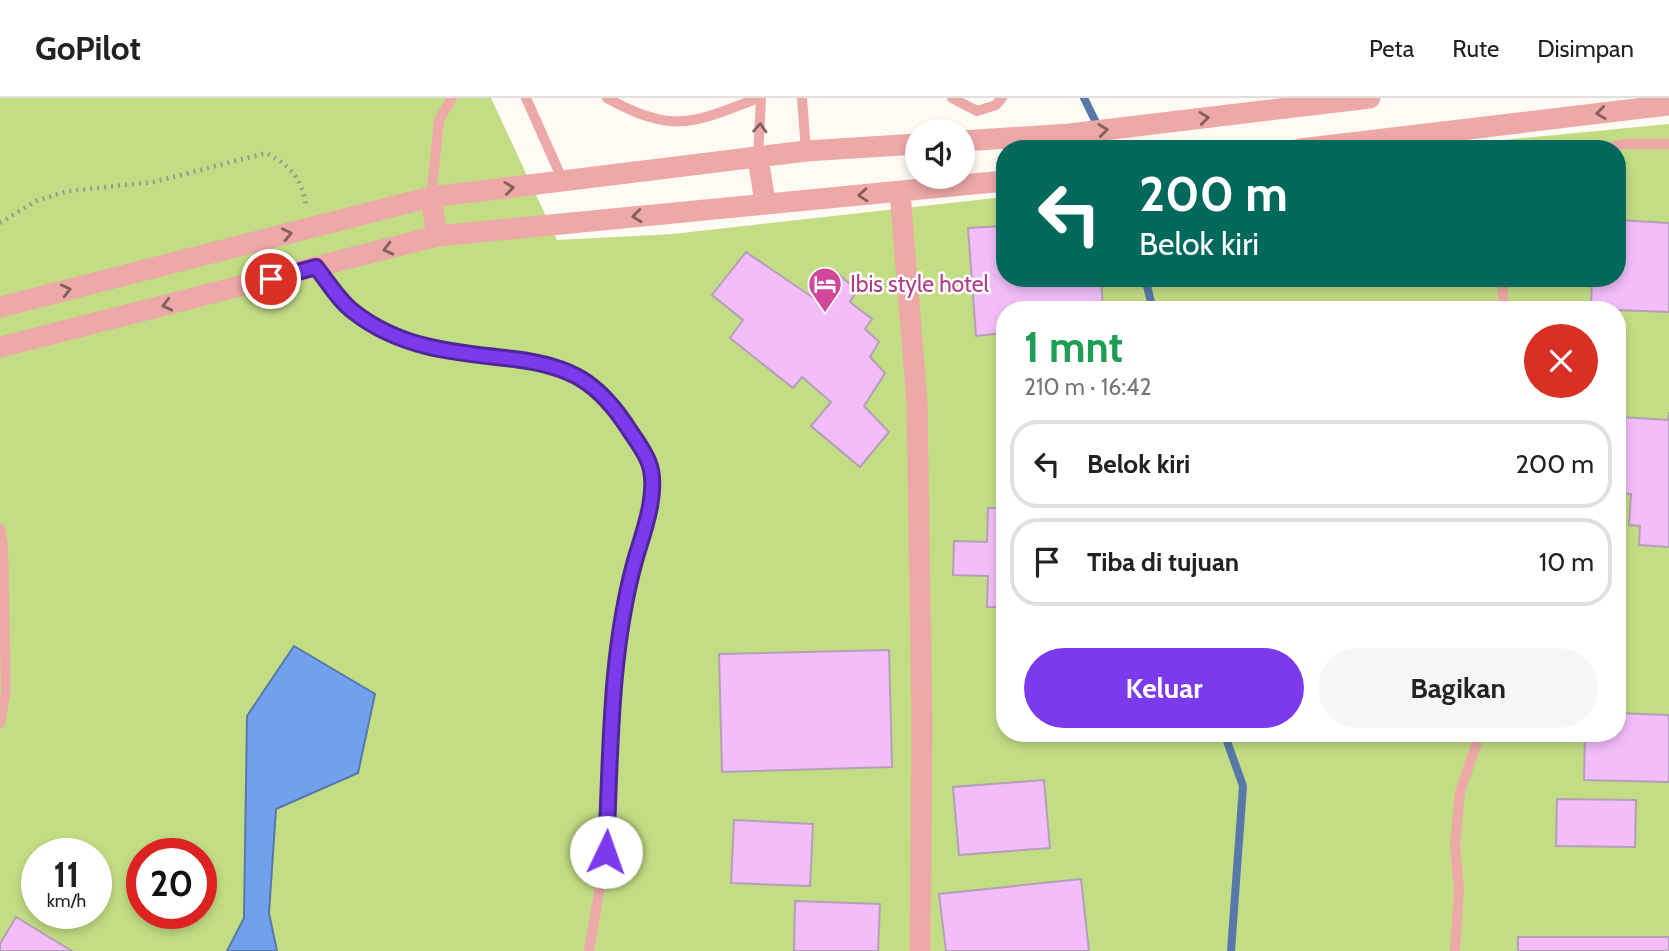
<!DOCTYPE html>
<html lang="id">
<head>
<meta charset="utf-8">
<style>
  :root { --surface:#fff; --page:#f6f6f6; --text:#222; --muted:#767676; --line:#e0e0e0; --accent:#7c3aed }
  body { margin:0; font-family:Cabin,sans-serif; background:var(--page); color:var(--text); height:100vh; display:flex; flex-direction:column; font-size:26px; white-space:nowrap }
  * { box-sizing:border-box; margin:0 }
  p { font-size:23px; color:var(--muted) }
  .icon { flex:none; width:38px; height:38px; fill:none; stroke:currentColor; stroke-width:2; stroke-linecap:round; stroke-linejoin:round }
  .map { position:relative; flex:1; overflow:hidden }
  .drawer { position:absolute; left:996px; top:203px; width:630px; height:441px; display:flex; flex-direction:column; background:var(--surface); border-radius:28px; box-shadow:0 4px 10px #0003 }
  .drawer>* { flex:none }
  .hud { position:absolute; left:996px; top:42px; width:630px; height:147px; border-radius:28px; box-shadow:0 4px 10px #0003; background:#00695c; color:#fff; overflow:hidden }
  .controls { position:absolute; left:905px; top:21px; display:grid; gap:14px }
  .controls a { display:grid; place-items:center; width:70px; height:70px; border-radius:50%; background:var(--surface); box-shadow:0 4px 10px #0003; font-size:35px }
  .speed { position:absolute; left:21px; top:740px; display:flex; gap:14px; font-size:35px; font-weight:700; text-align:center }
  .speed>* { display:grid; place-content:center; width:91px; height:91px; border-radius:50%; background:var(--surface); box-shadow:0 4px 10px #0003; line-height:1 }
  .speed small { font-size:18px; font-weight:400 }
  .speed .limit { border:10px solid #d22; background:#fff; color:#111 }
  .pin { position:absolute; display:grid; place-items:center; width:60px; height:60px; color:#fff; margin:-30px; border:4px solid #fff; border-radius:50%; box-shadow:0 2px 7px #0007 }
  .me { position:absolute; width:77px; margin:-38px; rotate:3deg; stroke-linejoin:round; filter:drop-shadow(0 0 5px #0008) }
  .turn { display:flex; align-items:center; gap:24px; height:147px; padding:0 28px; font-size:32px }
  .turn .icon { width:91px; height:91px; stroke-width:2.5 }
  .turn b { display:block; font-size:49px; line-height:60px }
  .round { display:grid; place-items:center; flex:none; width:74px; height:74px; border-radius:37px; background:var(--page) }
  .headline { display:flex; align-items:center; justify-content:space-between; height:119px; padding:0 28px }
  h1 { font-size:42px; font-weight:800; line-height:52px; color:#1e9e55 }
  .primary-button { display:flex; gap:14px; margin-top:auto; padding:14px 28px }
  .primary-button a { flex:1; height:80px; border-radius:42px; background:var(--accent); color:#fff; font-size:28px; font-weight:800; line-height:80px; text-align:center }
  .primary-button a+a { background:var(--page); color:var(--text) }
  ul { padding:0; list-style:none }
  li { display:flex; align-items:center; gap:21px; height:88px; margin:0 14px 10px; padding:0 14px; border:4px solid var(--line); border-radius:28px }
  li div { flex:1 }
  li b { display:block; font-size:26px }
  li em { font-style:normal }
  header { display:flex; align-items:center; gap:42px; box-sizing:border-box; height:98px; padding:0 35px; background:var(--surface); border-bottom:2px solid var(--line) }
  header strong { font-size:33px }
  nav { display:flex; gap:38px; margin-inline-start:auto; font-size:24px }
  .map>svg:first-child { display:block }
  .green { fill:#c3dd84; fill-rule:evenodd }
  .water { fill:#71a1ed; stroke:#5878aa; stroke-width:2 }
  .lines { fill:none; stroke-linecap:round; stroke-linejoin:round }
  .stream { stroke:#5878aa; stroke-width:8 }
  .building { fill:#f2bdf8; stroke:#b59fb7; stroke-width:2 }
  .path { stroke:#9b988f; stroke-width:4.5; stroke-dasharray:2 5; stroke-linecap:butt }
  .service { stroke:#eda8a8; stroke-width:10 }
  .minor { stroke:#eda8a8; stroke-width:21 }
  .oneway { stroke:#84605a }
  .route-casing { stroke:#51269a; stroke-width:18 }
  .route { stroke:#7c3aed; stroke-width:12 }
  .labels { text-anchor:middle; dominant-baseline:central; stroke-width:5; stroke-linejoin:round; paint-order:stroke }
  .hotel-label { font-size:23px; fill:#b23c85; stroke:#fff; text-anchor:start }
</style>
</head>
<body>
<header>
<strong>GoPilot</strong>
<nav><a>Peta</a><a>Rute</a><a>Disimpan</a></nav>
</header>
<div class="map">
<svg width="1669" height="853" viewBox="0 0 1669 853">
  <rect width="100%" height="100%" fill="#fdfbf4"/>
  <!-- green -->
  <path class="green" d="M0,0H491L557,142L673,136L1004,99V180H1617V51H1409L1669,26V853H0ZM1004,212H1617V635H1004ZM37,756H96V816H37ZM142,756H201V816H142Z"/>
  <!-- water -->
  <path class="water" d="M294,548L375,596L358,675L276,711L269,815L277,853H227L244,820L247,618Z"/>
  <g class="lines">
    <!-- stream -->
    <path class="stream" d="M1084,0L1109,51
      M1145,180L1153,212
      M1224,635L1243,688L1231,853"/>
  </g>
  <!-- building -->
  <path class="building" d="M1617,122L1669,125V214L1591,211L1592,180H1617Z
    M1004,128V180H1101L1103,212H1004V235L976,238L968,130Z
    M746,154L815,201L836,174L857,192L850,204L872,221L865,231L879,244L870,259L885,275L864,308L889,334L860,369L811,328L831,304L802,279L793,290L730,240L743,222L712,197Z
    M1669,314V449L1639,447L1640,428L1629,427L1631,396L1617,395L1621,319L1668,322Z
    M988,410H1004V509H987L988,478L953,477L954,443L987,444Z
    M889,552L892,669L722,674L719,556Z
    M1617,615L1669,617V684L1584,682L1585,635H1617Z
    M1044,682L1050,750L959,757L953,689Z
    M1557,701L1636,702L1635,749L1556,748Z
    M734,722L813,726L810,788L731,785Z
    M1081,781L1089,853H946L939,796Z
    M795,803L880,806L878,853H794Z
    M16,819L72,853H0V846Z
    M1518,839H1669V853H1518Z"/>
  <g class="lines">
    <!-- path -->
    <path class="path" d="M0,125L36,103L68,93L154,84L266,55C290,67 303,81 306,109"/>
    <!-- service -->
    <path class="service" d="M526,0L563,83
      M607,0C673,36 691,26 758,0
      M802,0L806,53
      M952,0L977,13L996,7L1002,0
      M1602,51L1623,46H1669
      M758,60L761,0
      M431,99L439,22L452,0
      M316,169L352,214L413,247L532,264L562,270L589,283L617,312L650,366L651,391L644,431L625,497L612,610L606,754L589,853
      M1502,180L1504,212
      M0,431L3,446L6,593L0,625
      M1455,853L1459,792L1455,747L1460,694L1480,635"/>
    <!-- minor -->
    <path class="minor" d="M962,43L1070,36L1370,0
      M1300,51L1669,7
      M758,60L765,104
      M900,94L917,304L922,628L920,853
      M431,99L437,138
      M0,209L431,99L806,53L917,46
      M0,249L437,138L1004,83"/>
  </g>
  <!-- one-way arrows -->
  <defs><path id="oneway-chevron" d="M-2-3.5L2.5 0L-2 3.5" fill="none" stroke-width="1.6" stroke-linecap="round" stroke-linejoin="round" transform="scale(1.75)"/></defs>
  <g class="oneway">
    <use href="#oneway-chevron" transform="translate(1601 15) rotate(173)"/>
    <use href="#oneway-chevron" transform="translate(1204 20) rotate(-7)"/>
    <use href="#oneway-chevron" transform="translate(760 30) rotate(-87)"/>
    <use href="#oneway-chevron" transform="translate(1103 32) rotate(-7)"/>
    <use href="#oneway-chevron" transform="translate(509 90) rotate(-7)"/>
    <use href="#oneway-chevron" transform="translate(863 97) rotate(176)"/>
    <use href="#oneway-chevron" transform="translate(637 118) rotate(174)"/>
    <use href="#oneway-chevron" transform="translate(287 136) rotate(-13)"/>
    <use href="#oneway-chevron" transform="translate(388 151) rotate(166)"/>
    <use href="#oneway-chevron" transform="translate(66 192) rotate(-14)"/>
    <use href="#oneway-chevron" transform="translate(167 207) rotate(166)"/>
  </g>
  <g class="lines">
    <!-- route casing -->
    <g class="route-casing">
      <path id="route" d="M271,181L316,169C328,184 339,203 354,214C401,251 457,255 514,261C571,268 599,284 630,333C637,343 645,354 649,365C659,392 644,433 636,459C609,554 611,655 606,754"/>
    </g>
    <!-- route -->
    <use href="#route" class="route"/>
  </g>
  <!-- icons -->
  <defs>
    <g id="hotel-pin" transform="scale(1.75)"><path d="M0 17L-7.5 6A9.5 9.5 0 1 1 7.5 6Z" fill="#d1479c" stroke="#fff"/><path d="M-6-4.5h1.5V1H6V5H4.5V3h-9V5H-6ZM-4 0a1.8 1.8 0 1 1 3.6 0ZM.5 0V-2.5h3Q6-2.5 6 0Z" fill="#fff"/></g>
  </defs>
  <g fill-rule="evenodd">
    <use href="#hotel-pin" x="825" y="186"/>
  </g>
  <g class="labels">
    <!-- hotel labels -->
    <g class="hotel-label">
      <text x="850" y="186">Ibis style hotel</text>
    </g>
  </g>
</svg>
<div class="controls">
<a><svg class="icon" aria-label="sound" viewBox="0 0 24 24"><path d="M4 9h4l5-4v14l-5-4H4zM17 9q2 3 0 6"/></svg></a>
</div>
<div class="speed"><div>11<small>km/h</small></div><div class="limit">20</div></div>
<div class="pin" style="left:271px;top:181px;background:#d93025"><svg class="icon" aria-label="arrive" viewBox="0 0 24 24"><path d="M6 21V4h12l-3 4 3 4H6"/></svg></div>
<svg class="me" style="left:606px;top:754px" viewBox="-20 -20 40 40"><circle r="19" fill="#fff"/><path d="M0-13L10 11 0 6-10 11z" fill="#7c3aed"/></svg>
<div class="hud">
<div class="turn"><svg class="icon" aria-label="left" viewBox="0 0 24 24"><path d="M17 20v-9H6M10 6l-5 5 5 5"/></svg><div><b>200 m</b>Belok kiri</div></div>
</div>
<section class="drawer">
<div class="headline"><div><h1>1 mnt</h1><p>210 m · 16:42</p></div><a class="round" style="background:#d93025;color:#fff"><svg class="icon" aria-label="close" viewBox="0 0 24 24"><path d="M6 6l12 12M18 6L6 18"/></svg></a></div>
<ul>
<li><svg class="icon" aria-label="left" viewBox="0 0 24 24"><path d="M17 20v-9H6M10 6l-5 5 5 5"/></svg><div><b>Belok kiri</b></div><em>200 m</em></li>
<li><svg class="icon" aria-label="arrive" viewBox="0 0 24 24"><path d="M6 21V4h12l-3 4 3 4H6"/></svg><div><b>Tiba di tujuan</b></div><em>10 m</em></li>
</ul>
<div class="primary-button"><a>Keluar</a><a>Bagikan</a></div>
</section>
</div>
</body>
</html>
